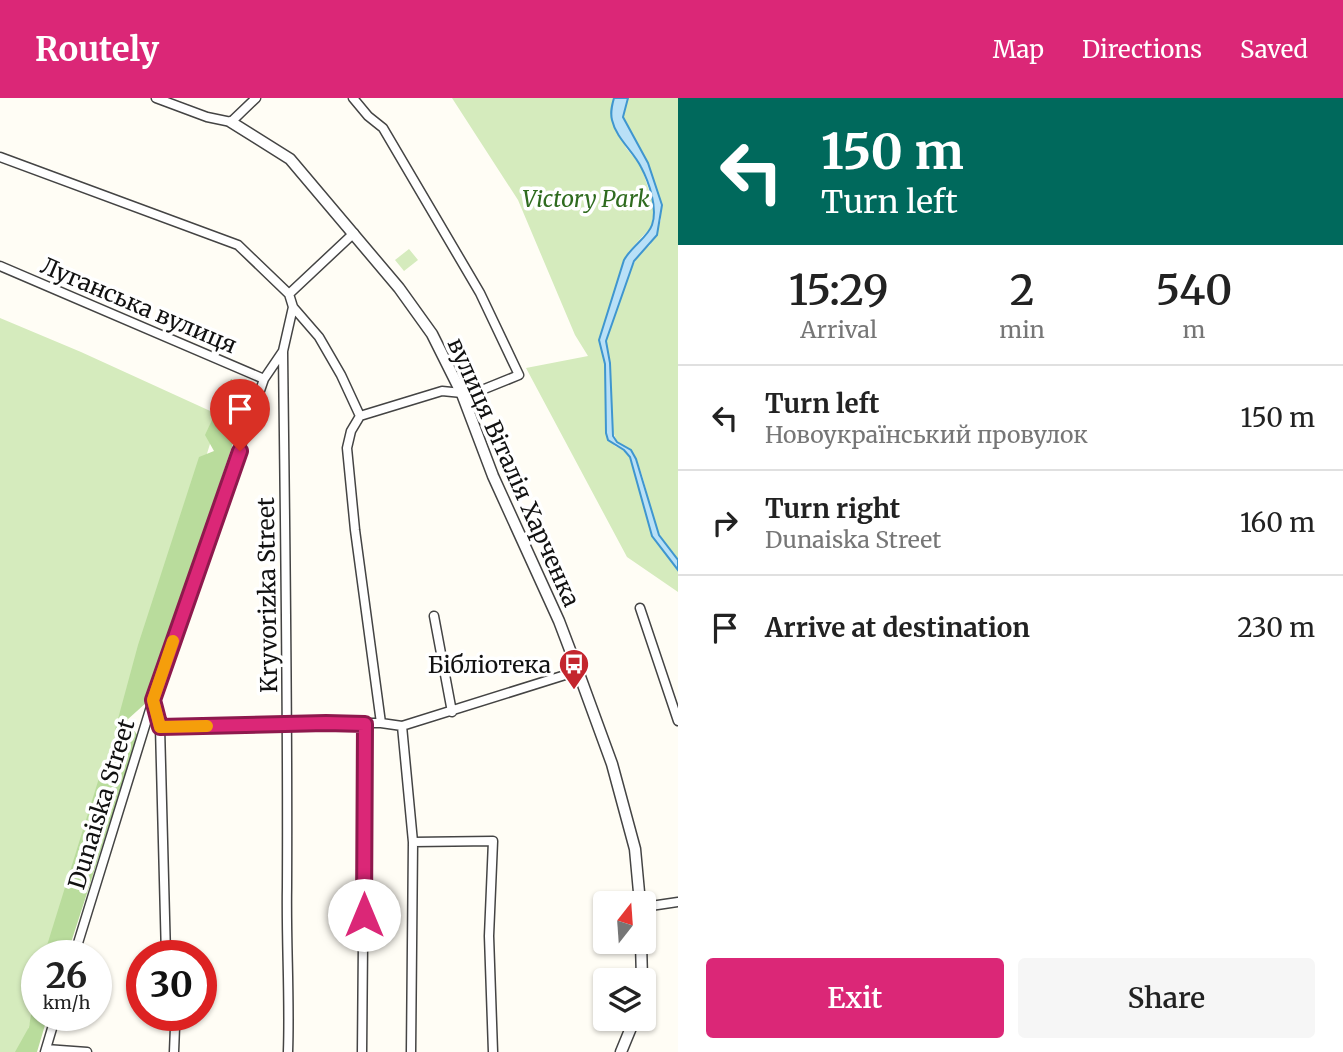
<!DOCTYPE html>
<html lang="en">
<head>
<meta charset="utf-8">
<style>
  :root { --surface:#fff; --page:#f6f6f6; --text:#222; --muted:#767676; --line:#e0e0e0; --accent:#db2777 }
  body { margin:0; font-family:Merriweather,serif; background:var(--page); color:var(--text); height:100vh; display:flex; flex-direction:column; font-size:26px; white-space:nowrap }
  * { box-sizing:border-box; margin:0 }
  p { font-size:23px; color:var(--muted) }
  .icon { flex:none; width:38px; height:38px; fill:none; stroke:currentColor; stroke-width:2; stroke-linecap:round; stroke-linejoin:round }
  .map { position:relative; flex:1; overflow:hidden }
  .sheet { display:flex; flex-direction:column; background:var(--surface); width:665px }
  .sheet>* { flex:none }
  .banner { background:#00695c; color:#fff; overflow:hidden }
  .needle { width:46px; rotate:17deg }
  .fabs { position:absolute; left:593px; top:793px; display:grid; gap:14px }
  .fabs a { display:grid; place-items:center; width:63px; height:63px; border-radius:7px; background:var(--surface); box-shadow:0 2px 5px #0004; font-size:35px }
  .speed { position:absolute; left:21px; top:842px; display:flex; gap:14px; font-size:35px; font-weight:700; text-align:center }
  .speed>* { display:grid; place-content:center; width:91px; height:91px; border-radius:50%; background:var(--surface); box-shadow:0 2px 5px #0004; line-height:1 }
  .speed small { font-size:18px; font-weight:400 }
  .speed .limit { border:10px solid #d22; background:#fff; color:#111 }
  .pin { position:absolute; display:grid; place-items:center; width:60px; height:60px; color:#fff; margin:-72px -30px; border-radius:50% 50% 50% 0; rotate:-45deg; box-shadow:0 0 7px #0007 }
  .pin .icon { rotate:45deg }
  .me { position:absolute; width:77px; margin:-38px; rotate:0deg; stroke-linejoin:round; filter:drop-shadow(0 0 5px #0008) }
  .turn { display:flex; align-items:center; gap:24px; height:147px; padding:0 28px; font-size:32px }
  .turn .icon { width:91px; height:91px; stroke-width:2.5 }
  .turn b { display:block; font-size:49px; line-height:60px }
  .eta { display:flex; justify-content:space-evenly; align-items:center; height:119px; text-align:center }
  .eta b { font-size:42px; font-weight:600; line-height:49px }
  .action { display:flex; gap:14px; margin-top:auto; padding:14px 28px }
  .action a { flex:1; height:80px; border-radius:7px; background:var(--accent); color:#fff; font-size:28px; font-weight:600; line-height:80px; text-align:center }
  .action a+a { background:var(--page); color:var(--text) }
  ul { padding:0; list-style:none }
  li { display:flex; align-items:center; gap:21px; height:105px; padding:0 28px; border-top:2px solid var(--line) }
  li div { flex:1 }
  li b { display:block; font-size:26px }
  li em { font-style:normal }
  header { display:flex; align-items:center; gap:42px; box-sizing:border-box; height:98px; padding:0 35px; background:var(--accent); color:#fff }
  header strong { font-size:33px }
  nav { display:flex; gap:38px; margin-inline-start:auto; font-size:24px }
  main { display:flex; flex:1; min-height:0 }
  .map>svg:first-child { display:block }
  .green { fill:#d5ebbd }
  .forest { fill:#b9dc9c }
  .water { fill:#b9e0f7; stroke:#3f96cf; stroke-width:2 }
  .lines { fill:none; stroke-linecap:round; stroke-linejoin:round }
  .minor-casing { stroke:#444; stroke-width:11 }
  .tertiary-casing { stroke:#444; stroke-width:13 }
  .minor { stroke:#fff; stroke-width:8 }
  .tertiary { stroke:#fff; stroke-width:10 }
  .route-casing { stroke:#8e194d; stroke-width:18 }
  .route { stroke:#db2777; stroke-width:12 }
  .slow { stroke:#f59e0b; stroke-width:12 }
  .labels { text-anchor:middle; dominant-baseline:central; stroke-width:7; stroke-linejoin:round; paint-order:stroke }
  .park-label { font-size:23px; font-style:italic; fill:#2f6b1f; stroke:#fff }
  .street-label { font-size:23px; fill:#111; stroke:#fff }
  .poi-label { font-size:23px; fill:#111; stroke:#fff; text-anchor:end }
</style>
</head>
<body>
<header>
<strong>Routely</strong>
<nav><a>Map</a><a>Directions</a><a>Saved</a></nav>
</header>
<main>
<div class="map">
<svg width="678" height="954" viewBox="0 0 678 954">
  <rect width="100%" height="100%" fill="#fffdf5"/>
  <!-- green -->
  <path class="green" d="M452,0H614L611,14L626,50L641,68L654,108L652,128L629,153L624,162L599,242L605,266L606,335L615,348L624,352L630,359L652,438L678,472V494L627,459L526,270L588,258L575,237L518,102Z
    M628,0H678V462C672,454 663,445 658,436C646,409 647,356 617,344L612,331L610,265L606,243L629,174L640,155L650,147L661,122L648,65L623,19Z
    M409,151L418,162L404,173L395,162Z
    M0,220L81,254L219,317L51,857L37,858V903L21,954H0Z"/>
  <!-- forest -->
  <path class="forest" d="M231,281L251,291L147,604L127,622L138,638L67,857H44L104,664L115,662L123,645L115,632L138,547L199,359L214,353L205,337Z
    M37,880V917H48L37,954H15L29,929Z"/>
  <!-- water -->
  <path class="water" d="M614,0H628L623,19L648,65L662,107L657,137L634,163L606,243L610,265L613,338L617,344L631,352L636,361L659,437L678,462V472L652,438L630,359L624,352L608,342L606,335L605,266L599,242L624,162C631,149 648,139 652,127C658,110 649,84 641,69C633,53 616,40 612,22C610,14 612,7 614,0Z"/>
  <g class="lines">
    <!-- minor casing -->
    <g class="minor-casing">
      <path id="minor" d="M156,0L207,19L231,24L256,0
        M353,0L368,18L383,30L480,195L519,277L472,296L442,293L360,318
        M0,59L238,147L289,196L293,209L319,239L341,277L360,318
        M0,168L264,281
        M289,196L354,135
        M360,318L351,333L347,350L355,432L381,625
        M640,510L678,623
        M434,518L452,614
        M153,603L160,629L166,858
        M402,628L413,744L411,954
        M160,629L326,625H381L402,628L578,573
        M413,744L493,743L489,838L493,954
        M644,809L678,804
        M74,858L153,602L264,281L283,253
        M172,917L175,929L174,954
        M46,951L87,954
        M45,954L56,917
        M288,954C290,899 286,844 287,789C288,610 285,432 283,253L293,209
        M362,954L365,626"/>
    </g>
    <!-- tertiary casing -->
    <g class="tertiary-casing">
      <path id="tertiary" d="M231,24L290,61L399,190L432,236L462,296L493,378L559,523L578,573L612,666L635,751L640,805
        M641,844L642,882
        M621,954L635,920"/>
    </g>
    <!-- minor -->
    <use href="#minor" class="minor"/>
    <!-- tertiary -->
    <use href="#tertiary" class="tertiary"/>
  </g>
  <g class="lines">
    <!-- route casing -->
    <g class="route-casing">
      <path id="route" d="M240,353L153,602L160,629L326,625L365,626L364,817"/>
    </g>
    <!-- route -->
    <use href="#route" class="route"/>
    <!-- slow -->
    <path class="slow" d="M173,543L153,602L160,629L207,628"/>
  </g>
  <!-- icons -->
  <defs>
    <g id="bus-pin" transform="scale(1.575)"><path d="M0 17L-7.5 6A9.5 9.5 0 1 1 7.5 6Z" fill="#c4262e" stroke="#fff"/><path d="M-5-6H5V4H4V6H2V4H-2V6H-4V4H-5ZM-3.5-4V0h7V-4ZM-3.5 1.2v1.5H-2V1.2ZM2 1.2v1.5H3.5V1.2Z" fill="#fff"/></g>
  </defs>
  <g fill-rule="evenodd">
    <use href="#bus-pin" x="574" y="566"/>
  </g>
  <g class="labels">
    <!-- park labels -->
    <g class="park-label">
      <text x="586" y="100">Victory Park</text>
    </g>
    <!-- street labels -->
    <g class="street-label">
      <text transform="translate(139 207) rotate(23)">Луганська вулиця</text>
      <text transform="translate(514 374) rotate(66)">вулиця Віталія Харченка</text>
      <text transform="translate(267 497) rotate(-91)">Kryvorizka Street</text>
      <text transform="translate(101 706) rotate(-73)">Dunaiska Street</text>
    </g>
    <!-- poi labels -->
    <g class="poi-label">
      <text x="551" y="566">Бібліотека</text>
    </g>
  </g>
</svg>
<div class="fabs">
<a><svg class="needle" viewBox="-14 -14 28 28"><path d="M0-13l5 13h-10z" fill="#e53935"/><path d="M0 13l5-13h-10z" fill="#767676"/></svg></a>
<a><svg class="icon" aria-label="layers" viewBox="0 0 24 24"><path d="M12 4l9 5-9 5-9-5zM3 14l9 5 9-5"/></svg></a>
</div>
<div class="speed"><div>26<small>km/h</small></div><div class="limit">30</div></div>
<div class="pin" style="left:240px;top:353px;background:#d93025"><svg class="icon" aria-label="arrive" viewBox="0 0 24 24"><path d="M6 21V4h12l-3 4 3 4H6"/></svg></div>
<svg class="me" style="left:364px;top:817px" viewBox="-20 -20 40 40"><circle r="19" fill="#fff"/><path d="M0-13L10 11 0 6-10 11z" fill="#db2777"/></svg>
</div>
<section class="sheet">
<div class="banner">
<div class="turn"><svg class="icon" aria-label="left" viewBox="0 0 24 24"><path d="M17 20v-9H6M10 6l-5 5 5 5"/></svg><div><b>150 m</b>Turn left</div></div>
</div>
<div class="eta">
<div><b>15:29</b><p>Arrival</p></div>
<div><b>2</b><p>min</p></div>
<div><b>540</b><p>m</p></div>
</div>
<ul>
<li><svg class="icon" aria-label="left" viewBox="0 0 24 24"><path d="M17 20v-9H6M10 6l-5 5 5 5"/></svg><div><b>Turn left</b><p>Новоукраїнський провулок</p></div><em>150 m</em></li>
<li><svg class="icon" aria-label="right" viewBox="0 0 24 24"><path d="M7 20v-9h11M14 6l5 5-5 5"/></svg><div><b>Turn right</b><p>Dunaiska Street</p></div><em>160 m</em></li>
<li><svg class="icon" aria-label="arrive" viewBox="0 0 24 24"><path d="M6 21V4h12l-3 4 3 4H6"/></svg><div><b>Arrive at destination</b></div><em>230 m</em></li>
</ul>
<div class="action"><a>Exit</a><a>Share</a></div>
</section>
</main>
</body>
</html>
